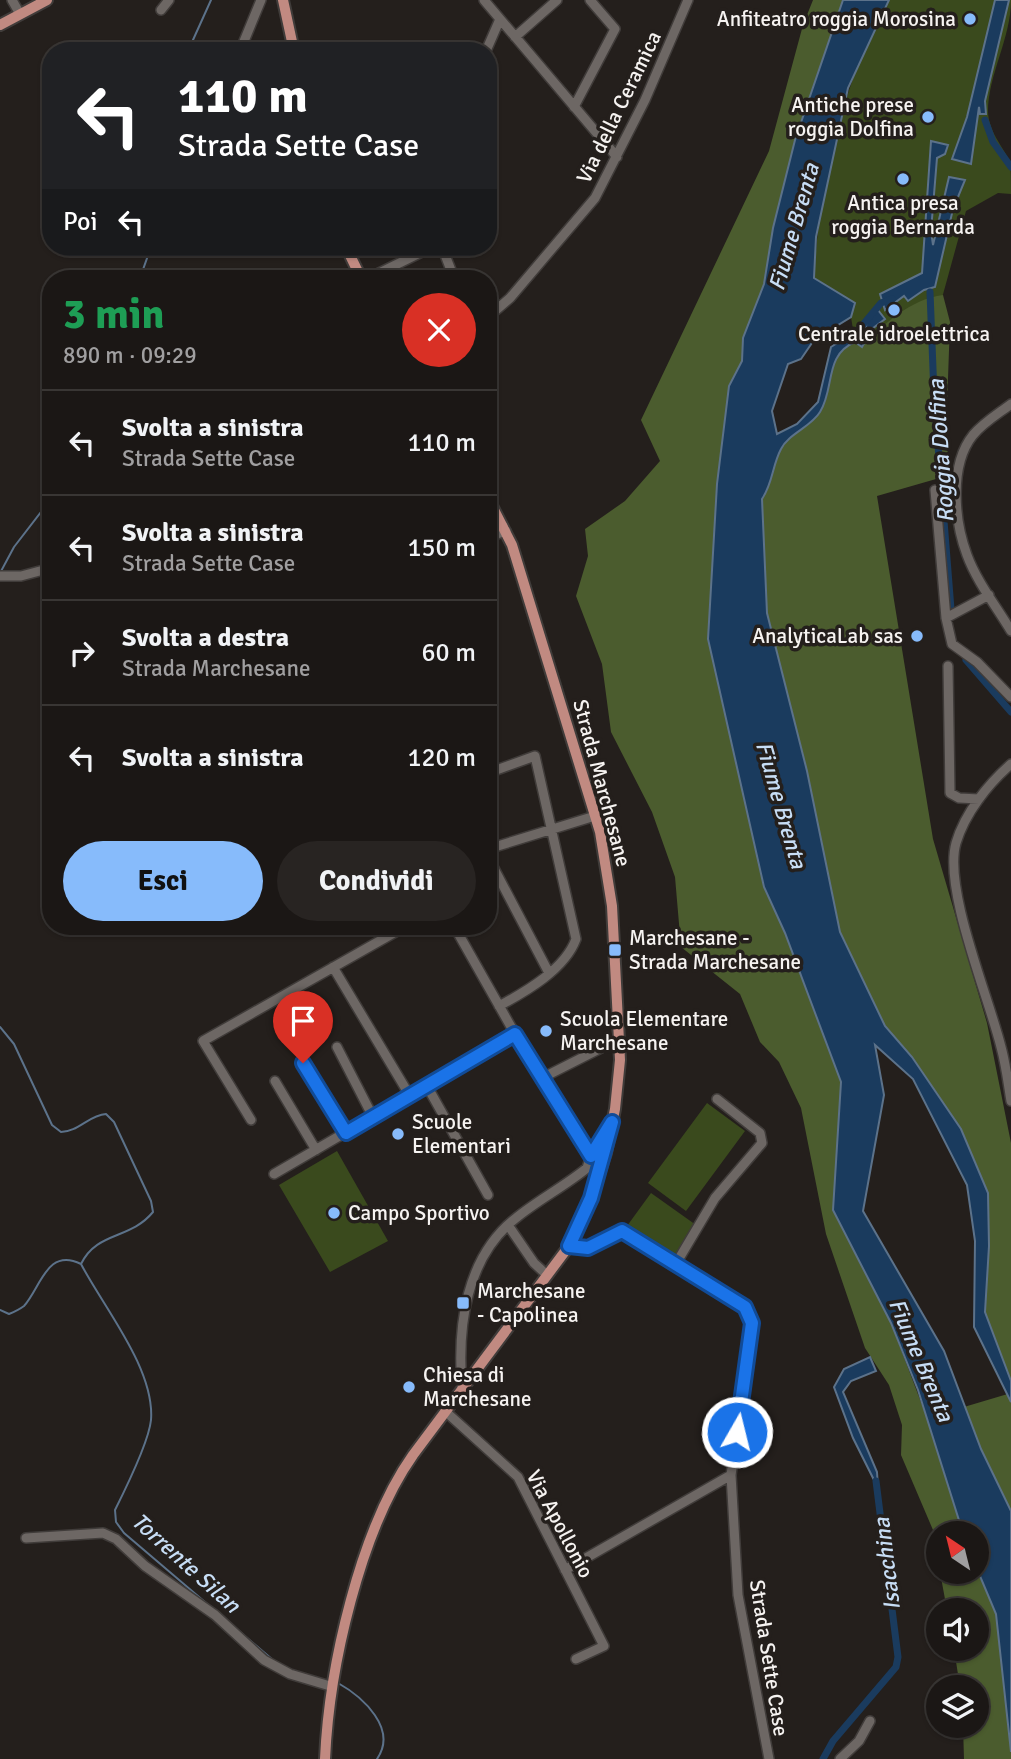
<!DOCTYPE html>
<html lang="it">
<head>
<meta charset="utf-8">
<style>
  :root { --surface:#1b1715; --page:#282422; --text:#f1f3f6; --muted:#a09fa0; --line:#393634; --accent:#87bbfb }
  body { margin:0; font-family:Signika,sans-serif; background:var(--page); color:var(--text); height:100vh; display:flex; flex-direction:column; font-size:26px; white-space:nowrap }
  * { box-sizing:border-box; margin:0 }
  p { font-size:23px; color:var(--muted) }
  .icon { flex:none; width:38px; height:38px; fill:none; stroke:currentColor; stroke-width:2; stroke-linecap:round; stroke-linejoin:round }
  .map { position:relative; flex:1; overflow:hidden }
  .details { position:absolute; left:42px; top:270px; width:455px; height:665px; display:flex; flex-direction:column; background:var(--surface); border-radius:28px; box-shadow:0 2px 5px #0004,0 0 0 2px var(--line) }
  .details>* { flex:none }
  .guide { position:absolute; left:42px; top:42px; width:455px; height:214px; border-radius:28px; box-shadow:0 2px 5px #0004,0 0 0 2px var(--line); background:#202124; color:#fff; overflow:hidden }
  .needle { width:46px; rotate:325deg }
  .controls { position:absolute; left:926px; top:1521px; display:grid; gap:14px }
  .controls a { display:grid; place-items:center; width:63px; height:63px; border-radius:50%; background:var(--surface); box-shadow:0 2px 5px #0004,0 0 0 2px var(--line); font-size:35px }
  .pin { position:absolute; display:grid; place-items:center; width:60px; height:60px; color:#fff; margin:-72px -30px; border-radius:50% 50% 50% 0; rotate:-45deg; box-shadow:0 0 7px #0007 }
  .pin .icon { rotate:45deg }
  .me { position:absolute; width:77px; margin:-38px; rotate:8deg; stroke-linejoin:round; filter:drop-shadow(0 0 5px #0008) }
  .turn { display:flex; align-items:center; gap:24px; height:147px; padding:0 21px; font-size:32px }
  .turn .icon { width:91px; height:91px; stroke-width:2.5 }
  .turn b { display:block; font-size:49px; line-height:60px }
  .then { display:flex; align-items:center; height:66px; padding:0 21px; background:#0003; gap:14px; font-size:26px }
  .round { display:grid; place-items:center; flex:none; width:74px; height:74px; border-radius:37px; background:var(--page) }
  .head { display:flex; align-items:center; justify-content:space-between; height:119px; padding:0 21px }
  h1 { font-size:42px; font-weight:700; line-height:52px; color:#1e9e55 }
  .cta { display:flex; gap:14px; margin-top:auto; padding:14px 21px }
  .cta a { flex:1; height:80px; border-radius:42px; background:var(--accent); color:#111; font-size:28px; font-weight:700; line-height:80px; text-align:center }
  .cta a+a { background:var(--page); color:var(--text) }
  ul { padding:0; list-style:none }
  li { display:flex; align-items:center; gap:21px; height:105px; padding:0 21px; border-top:2px solid var(--line) }
  li div { flex:1 }
  li b { display:block; font-size:26px }
  li em { font-style:normal }
  .map>svg:first-child { display:block }
  .green { fill:#3a4a1d }
  .forest { fill:#4b5c2e }
  .water { fill:#1a3b5e; stroke:#5c728a; stroke-width:2 }
  .lines { fill:none; stroke-linecap:round; stroke-linejoin:round }
  .stream { stroke:#5c728a; stroke-width:2 }
  .canal { stroke:#1a3b5e; stroke-width:7 }
  .minor-casing { stroke:#403c3a; stroke-width:12 }
  .major-casing { stroke:#403c3a; stroke-width:14 }
  .minor { stroke:#6d6764; stroke-width:9 }
  .major { stroke:#c18a81; stroke-width:10 }
  .route-casing { stroke:#114b97; stroke-width:18 }
  .route { stroke:#1a73e8; stroke-width:12 }
  .poi-dot { fill:#87bbfb; stroke:#241f1c; stroke-width:2.5 }
  .labels { text-anchor:middle; dominant-baseline:central; stroke-width:7; stroke-linejoin:round; paint-order:stroke }
  .poi-label { font-size:21px; fill:#f6f3f1; stroke:#241f1c; text-anchor:start }
  .street-label { font-size:21px; fill:#f6f3f1; stroke:#241f1c }
  .water-label { font-size:23px; font-style:italic; fill:#c7ddf5; stroke:#241f1c }
</style>
</head>
<body>
<div class="map">
<svg width="1011" height="1759" viewBox="0 0 1011 1759">
  <rect width="100%" height="100%" fill="#241f1c"/>
  <!-- green -->
  <path class="green" d="M889,0H1011C1011,39 988,74 988,112C989,132 1002,145 1010,162C1011,169 1011,185 1011,194L998,193L966,211L942,298L862,347L855,342L851,317L854,303L814,278C819,188 843,78 889,0Z
    M707,1103L745,1131L686,1211L648,1183Z
    M337,1151L388,1241L330,1272L279,1185Z
    M651,1193L696,1225L675,1257L627,1226Z"/>
  <!-- forest -->
  <path class="forest" d="M813,0H843L795,140L773,228L764,284L743,338L742,361L729,386L740,774L764,887L785,933L841,1082L833,1210L891,1323L927,1418L1011,1393V1759H964L963,1726H976V1687H960L954,1649L976,1648V1610H947L940,1572H976V1533H938V1557L933,1530L901,1455L902,1425L889,1385L865,1348L826,1234L801,1108L779,1062L760,1042L740,994L681,947L675,877L652,812L611,732L602,664L576,596L588,556L585,529L625,501L660,461L641,420L769,151L803,25Z
    M943,295L950,322L946,435L950,475L877,496L933,839L987,1023L1011,1143V1381L985,1312L989,1246L988,1193L961,1129L912,1057L885,1026L840,932L807,771L767,613L762,499C773,483 772,466 781,449C788,434 811,427 820,412C835,388 824,355 855,342L862,346C884,324 911,299 943,295Z"/>
  <!-- water -->
  <path class="water" d="M843,0H889L848,88L816,237L814,278L855,303L851,317L814,340L801,359L788,364L772,411L777,434L797,424L818,402L831,347L856,331V341L866,327L867,317L878,310L885,319L872,329L862,347L855,342C824,355 835,388 820,412C811,427 788,434 781,449C772,466 773,483 762,499L767,613L807,771L840,932L885,1026L912,1057L961,1129L988,1193L989,1246L985,1312L1011,1381V1402L974,1327L975,1241L967,1185L913,1079L875,1045L884,1095L863,1211L944,1351L981,1449L1011,1511V1752L996,1614L977,1569L976,1533H963L918,1390L891,1323L833,1210L841,1082L785,933L764,887L708,639L717,484L729,386L742,361L743,338L764,284L773,228L795,140Z
    M995,0H1009L985,101L986,114H980L979,107L971,164L952,159L967,117Z
    M931,141L948,145L945,154L937,158L931,231L933,245L949,177L965,180L953,209L935,287L924,290L908,301L904,296L885,310L880,294L922,273Z
    M870,1357L876,1371L851,1381L843,1392L877,1472L878,1488L853,1438L834,1387L844,1369Z"/>
  <g class="lines">
    <!-- stream -->
    <path class="stream" d="M188,51L211,0
      M140,278L151,247
      M0,573L14,547L51,499
      M0,1027L14,1044L52,1125L61,1132C78,1132 89,1115 106,1114L114,1122L151,1201L153,1212C130,1240 97,1231 81,1264
      M0,1310L9,1314C14,1312 20,1309 24,1306C41,1287 47,1247 81,1264C104,1308 155,1369 151,1420C149,1440 125,1490 115,1510L116,1522L124,1533L273,1660
      M338,1683C363,1697 398,1729 377,1759"/>
    <!-- canal -->
    <path class="canal" d="M985,120L993,142L1011,167
      M930,292L934,395L951,609
      M851,339L881,303L892,299
      M966,660L1011,712
      M823,1759L833,1741L896,1667L898,1657L876,1481"/>
    <!-- minor casing -->
    <g class="minor-casing">
      <path id="minor" d="M12,0L20,14
        M484,0L617,157
        M161,10L169,0
        M515,37L557,0
        M240,51L261,0
        M486,51L500,19
        M574,107L615,29L590,0
        M442,247L454,278
        M369,278L432,247
        M488,317L510,298L595,198L645,100L688,0
        M1011,404C998,414 984,422 973,435C949,465 954,520 967,555C977,582 996,606 1011,631
        M935,490L946,618L952,644L977,662L1011,697
        M488,525L496,523L503,526
        M488,537L506,531
        M0,576H21L51,568
        M946,618L989,595
        M948,666L950,793L959,798L979,799
        M1011,764C988,784 965,813 956,843C943,889 989,998 1001,1047C1006,1065 1008,1083 1011,1101
        M488,773L535,756L576,939C565,969 527,991 499,1006
        M488,849L595,816
        M488,857L549,973
        M454,926L523,1048L591,1156L587,1168C565,1186 538,1200 516,1218C466,1257 457,1326 462,1387
        M333,967L410,1096
        M337,1047L373,1117
        M303,1063L346,1133
        M542,1078L619,1039
        M275,1081L316,1150
        M427,1086L488,1195
        M251,1120L203,1041L406,926
        M591,1156L610,1127
        M274,1174L515,1034
        M508,1225L534,1263L547,1275
        M569,1246L588,1248L622,1231L745,1307L753,1323L731,1475L738,1595L769,1759
        M677,1262L715,1198L762,1143L760,1133L717,1099
        M445,1411L518,1477L604,1646L576,1659
        M26,1538L103,1533L116,1539L145,1566L215,1615L264,1660L290,1674L330,1686
        M565,1570L731,1475
        M840,1759L859,1741L870,1721"/>
    </g>
    <!-- major casing -->
    <g class="major-casing">
      <path id="major" d="M283,0L294,51
        M0,25L47,0
        M346,247L361,278
        M325,1759C329,1668 360,1530 413,1455L569,1246L591,1198L606,1153L615,1109L620,1060L612,906L600,832L512,545L488,498"/>
    </g>
    <!-- minor -->
    <use href="#minor" class="minor"/>
    <!-- major -->
    <use href="#major" class="major"/>
  </g>
  <g class="lines">
    <!-- route casing -->
    <g class="route-casing">
      <path id="route" d="M303,1063L346,1133L515,1034L591,1156L612,1122L591,1198L569,1246L588,1248L622,1231L745,1307L752,1323L737,1432"/>
    </g>
    <!-- route -->
    <use href="#route" class="route"/>
  </g>
  <!-- markers -->
  <g class="poi-dot">
    <circle cx="970" cy="19" r="7"/>
    <circle cx="928" cy="117" r="7"/>
    <circle cx="903" cy="179" r="7"/>
    <circle cx="894" cy="310" r="7"/>
    <circle cx="917" cy="636" r="7"/>
    <rect x="608" y="943" width="14" height="14" rx="3.5"/>
    <circle cx="546" cy="1031" r="7"/>
    <circle cx="398" cy="1134" r="7"/>
    <circle cx="334" cy="1213" r="7"/>
    <rect x="456" y="1296" width="14" height="14" rx="3.5"/>
    <circle cx="409" cy="1387" r="7"/>
  </g>
  <g class="labels">
    <!-- poi labels -->
    <g class="poi-label">
      <text x="956" y="19" text-anchor="end">Anfiteatro roggia Morosina</text>
      <text x="914" y="105" text-anchor="end">Antiche prese<tspan x="914" dy="24">roggia Dolfina</tspan></text>
      <text x="903" y="203" text-anchor="middle">Antica presa<tspan x="903" dy="24">roggia Bernarda</tspan></text>
      <text x="894" y="334" text-anchor="middle">Centrale idroelettrica</text>
      <text x="903" y="636" text-anchor="end">AnalyticaLab sas</text>
      <text x="629" y="938">Marchesane -<tspan x="629" dy="24">Strada Marchesane</tspan></text>
      <text x="560" y="1019">Scuola Elementare<tspan x="560" dy="24">Marchesane</tspan></text>
      <text x="412" y="1122">Scuole<tspan x="412" dy="24">Elementari</tspan></text>
      <text x="348" y="1213">Campo Sportivo</text>
      <text x="477" y="1291">Marchesane<tspan x="477" dy="24">- Capolinea</tspan></text>
      <text x="423" y="1375">Chiesa di<tspan x="423" dy="24">Marchesane</tspan></text>
    </g>
    <!-- street labels -->
    <g class="street-label">
      <text transform="translate(619 107) rotate(-64)">Via della Ceramica</text>
      <text transform="translate(602 783) rotate(75)">Strada Marchesane</text>
      <text transform="translate(560 1524) rotate(62)">Via Apollonio</text>
      <text transform="translate(769 1658) rotate(81)">Strada Sette Case</text>
    </g>
    <!-- water labels -->
    <g class="water-label">
      <text transform="translate(794 227) rotate(-74)">Fiume Brenta</text>
      <text transform="translate(941 451) rotate(-94)">Roggia Dolfina</text>
      <text transform="translate(781 805) rotate(74)">Fiume Brenta</text>
      <text transform="translate(921 1360) rotate(67)">Fiume Brenta</text>
      <text transform="translate(186 1563) rotate(42)">Torrente Silan</text>
      <text transform="translate(887 1564) rotate(-97)">Isacchina</text>
    </g>
  </g>
</svg>
<div class="controls">
<a><svg class="needle" viewBox="-14 -14 28 28"><path d="M0-13l5 13h-10z" fill="#e53935"/><path d="M0 13l5-13h-10z" fill="#a09fa0"/></svg></a>
<a><svg class="icon" aria-label="sound" viewBox="0 0 24 24"><path d="M4 9h4l5-4v14l-5-4H4zM17 9q2 3 0 6"/></svg></a>
<a><svg class="icon" aria-label="layers" viewBox="0 0 24 24"><path d="M12 4l9 5-9 5-9-5zM3 14l9 5 9-5"/></svg></a>
</div>
<div class="pin" style="left:303px;top:1063px;background:#d93025"><svg class="icon" aria-label="arrive" viewBox="0 0 24 24"><path d="M6 21V4h12l-3 4 3 4H6"/></svg></div>
<svg class="me" style="left:737px;top:1432px" viewBox="-20 -20 40 40"><circle r="17" fill="#1a73e8" stroke="#fff" stroke-width="3"/><path d="M0-11L8 9 0 5-8 9z" fill="#fff"/></svg>
<div class="guide">
<div class="turn"><svg class="icon" aria-label="left" viewBox="0 0 24 24"><path d="M17 20v-9H6M10 6l-5 5 5 5"/></svg><div><b>110 m</b>Strada Sette Case</div></div>
<div class="then">Poi<svg class="icon" aria-label="left" viewBox="0 0 24 24"><path d="M17 20v-9H6M10 6l-5 5 5 5"/></svg></div>
</div>
<section class="details">
<div class="head"><div><h1>3 min</h1><p>890 m · 09:29</p></div><a class="round" style="background:#d93025;color:#fff"><svg class="icon" aria-label="close" viewBox="0 0 24 24"><path d="M6 6l12 12M18 6L6 18"/></svg></a></div>
<ul>
<li><svg class="icon" aria-label="left" viewBox="0 0 24 24"><path d="M17 20v-9H6M10 6l-5 5 5 5"/></svg><div><b>Svolta a sinistra</b><p>Strada Sette Case</p></div><em>110 m</em></li>
<li><svg class="icon" aria-label="left" viewBox="0 0 24 24"><path d="M17 20v-9H6M10 6l-5 5 5 5"/></svg><div><b>Svolta a sinistra</b><p>Strada Sette Case</p></div><em>150 m</em></li>
<li><svg class="icon" aria-label="right" viewBox="0 0 24 24"><path d="M7 20v-9h11M14 6l5 5-5 5"/></svg><div><b>Svolta a destra</b><p>Strada Marchesane</p></div><em>60 m</em></li>
<li><svg class="icon" aria-label="left" viewBox="0 0 24 24"><path d="M17 20v-9H6M10 6l-5 5 5 5"/></svg><div><b>Svolta a sinistra</b></div><em>120 m</em></li>
</ul>
<div class="cta"><a>Esci</a><a>Condividi</a></div>
</section>
</div>
</body>
</html>
